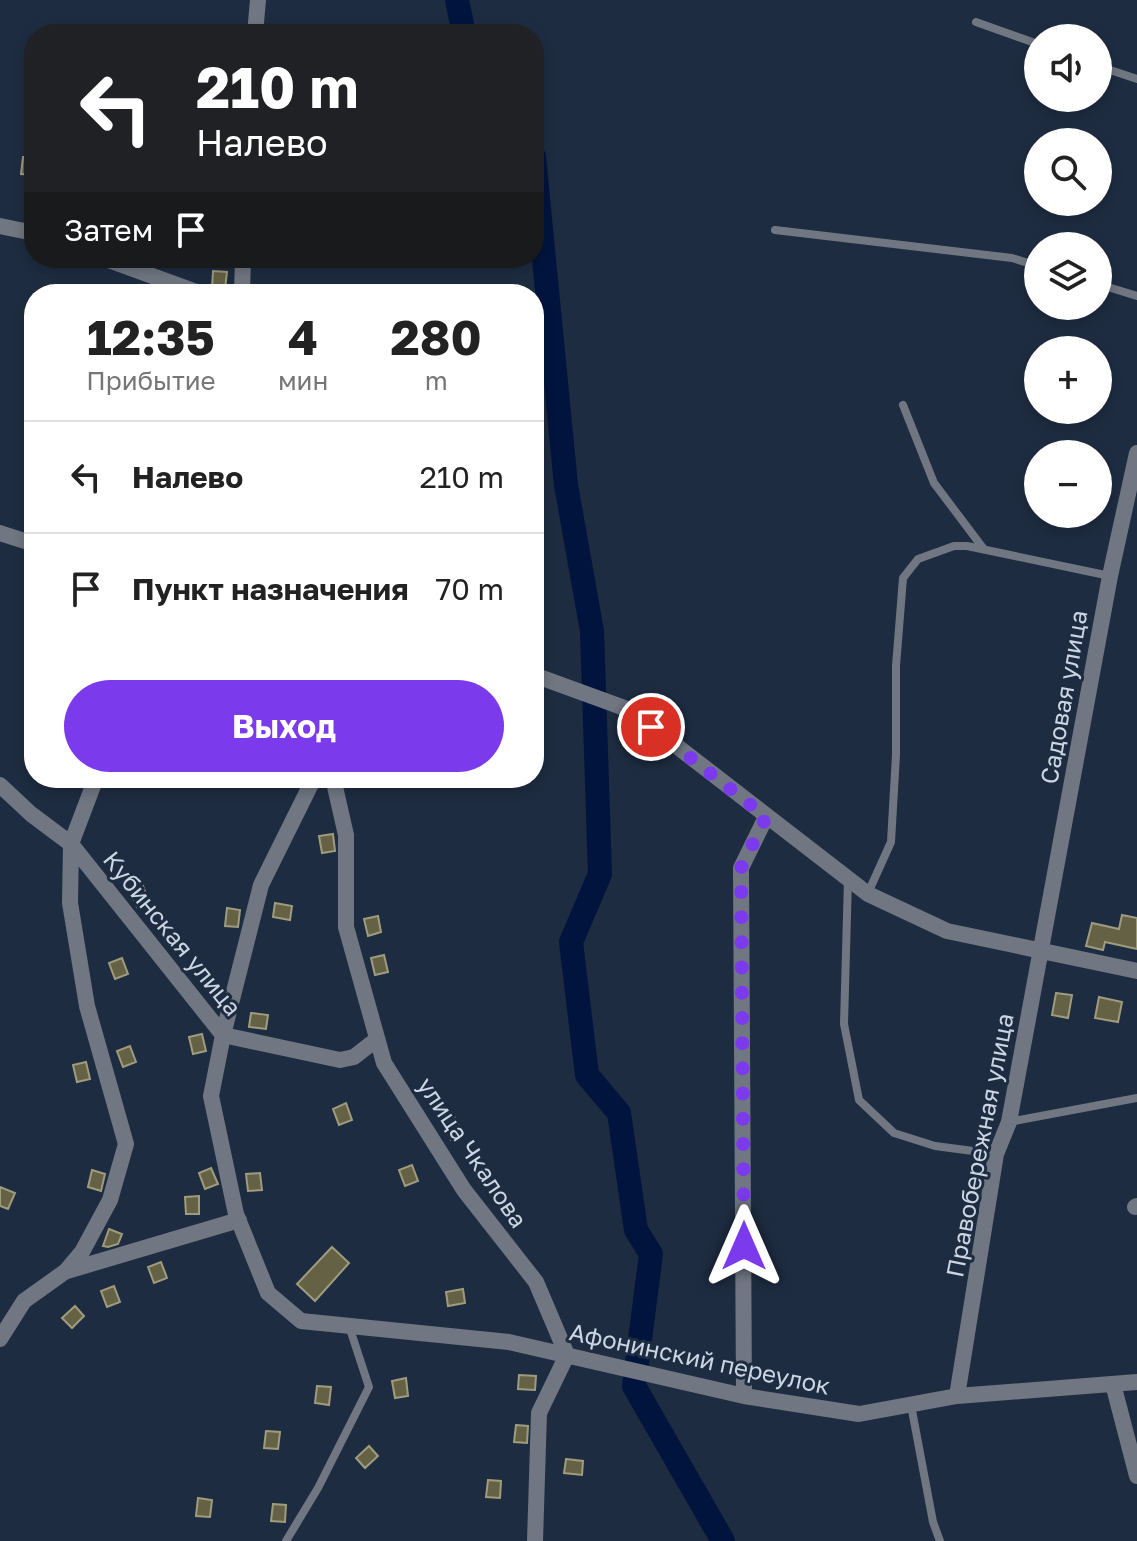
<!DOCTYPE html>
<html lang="ru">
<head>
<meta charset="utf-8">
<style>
  :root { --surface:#fff; --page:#f6f6f6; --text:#222; --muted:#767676; --line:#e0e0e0; --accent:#7c3aed }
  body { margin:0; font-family:"Golos Text",sans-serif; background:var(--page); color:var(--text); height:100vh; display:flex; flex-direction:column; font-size:30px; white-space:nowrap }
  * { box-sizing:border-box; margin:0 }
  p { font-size:26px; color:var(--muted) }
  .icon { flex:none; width:44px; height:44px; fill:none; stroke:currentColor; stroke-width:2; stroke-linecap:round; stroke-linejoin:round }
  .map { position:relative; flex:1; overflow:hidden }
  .details { position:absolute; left:24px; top:284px; width:520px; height:504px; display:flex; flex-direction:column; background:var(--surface); border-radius:32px; box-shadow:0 4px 12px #0003 }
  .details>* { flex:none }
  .top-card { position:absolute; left:24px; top:24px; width:520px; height:244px; border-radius:32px; box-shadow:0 4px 12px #0003; background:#202124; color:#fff; overflow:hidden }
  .fabs { position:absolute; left:1024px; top:24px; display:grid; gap:16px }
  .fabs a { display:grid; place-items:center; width:88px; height:88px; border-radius:50%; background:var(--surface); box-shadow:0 4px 12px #0003; font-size:40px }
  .pin { position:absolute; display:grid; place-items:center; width:68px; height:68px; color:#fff; margin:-34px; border:4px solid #fff; border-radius:50%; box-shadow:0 2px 8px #0007 }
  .me { position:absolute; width:88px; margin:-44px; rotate:0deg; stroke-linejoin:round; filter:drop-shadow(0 0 6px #0008) }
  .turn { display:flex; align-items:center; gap:28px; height:168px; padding:0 40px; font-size:36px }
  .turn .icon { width:104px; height:104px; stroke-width:2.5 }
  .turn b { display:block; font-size:56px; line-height:68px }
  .then { display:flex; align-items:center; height:76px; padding:0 40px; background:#0003; gap:16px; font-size:30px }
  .eta { display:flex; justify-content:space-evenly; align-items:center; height:136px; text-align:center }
  .eta b { font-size:48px; font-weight:700; line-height:56px }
  .primary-button { display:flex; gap:16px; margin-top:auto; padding:16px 40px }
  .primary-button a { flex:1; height:92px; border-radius:48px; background:var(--accent); color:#fff; font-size:32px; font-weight:700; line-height:92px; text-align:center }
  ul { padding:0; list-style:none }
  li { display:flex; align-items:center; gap:24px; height:112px; padding:0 40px; border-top:2px solid var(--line) }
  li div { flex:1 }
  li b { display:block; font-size:30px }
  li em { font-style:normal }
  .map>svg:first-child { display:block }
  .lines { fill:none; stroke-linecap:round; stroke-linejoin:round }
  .river { stroke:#00143d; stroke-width:24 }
  .building { fill:#656145; stroke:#9f9c7e; stroke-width:2 }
  .service { stroke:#707782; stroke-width:8 }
  .minor { stroke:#707782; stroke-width:16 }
  .route { stroke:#7c3aed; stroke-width:14; stroke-dasharray:0 25.2 }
  .labels { text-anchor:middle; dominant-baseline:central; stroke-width:6; stroke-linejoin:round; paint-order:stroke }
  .street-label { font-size:24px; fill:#ccd5e3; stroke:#1e2c41 }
</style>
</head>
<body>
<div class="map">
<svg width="1137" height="1541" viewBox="0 0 1137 1541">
  <rect width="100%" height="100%" fill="#1e2c41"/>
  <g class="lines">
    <!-- river -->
    <path class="river" d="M457,0L464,34
      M534,157L566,485L592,631L600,874L571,942L587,1075L619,1113L636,1230L651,1254L634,1386L723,1541"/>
  </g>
  <!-- building -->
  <path class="building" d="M23,157L34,158V175L21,174Z
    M213,271L227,272L225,289L212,288Z
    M333,834L335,851L322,853L319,836Z
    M143,886L149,902L137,907L130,891Z
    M275,903L292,906L290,920L273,917Z
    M227,908L240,910L238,927L225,926Z
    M1122,915L1137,918V949L1105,942L1103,950L1086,946L1092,923L1119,929Z
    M378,916L381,932L368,936L364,919Z
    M384,955L388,972L375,975L371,958Z
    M122,958L128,974L115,979L109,963Z
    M1056,993L1072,995L1068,1018L1052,1015Z
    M1099,997L1122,1002L1118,1022L1095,1018Z
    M251,1013L268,1015L266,1029L249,1027Z
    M202,1034L206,1051L193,1054L189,1037Z
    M130,1046L136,1062L123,1067L117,1051Z
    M86,1062L90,1079L77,1082L73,1065Z
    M346,1103L352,1120L339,1125L333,1109Z
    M455,1118L463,1134L451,1140L443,1125Z
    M412,1165L418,1181L405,1186L399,1170Z
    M211,1168L218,1184L205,1189L199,1173Z
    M92,1170L105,1174L101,1191L88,1187Z
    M260,1173L262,1190L248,1191L246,1174Z
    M0,1187L15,1193L8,1209L0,1206Z
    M199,1196V1214H186L185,1197Z
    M109,1229L122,1234L118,1244L108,1247L103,1246Z
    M332,1247L349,1263L315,1301L297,1284Z
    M161,1262L167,1278L154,1283L148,1267Z
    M114,1286L120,1302L107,1307L101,1291Z
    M463,1289L465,1303L448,1306L446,1292Z
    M75,1306L84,1316L72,1328L62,1318Z
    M519,1375L536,1376L535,1390L518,1389Z
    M406,1378L408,1396L395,1398L392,1381Z
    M317,1386L331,1387L329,1405L315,1403Z
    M516,1425L528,1426L527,1443L514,1442Z
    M266,1431L280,1432L278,1449L264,1448Z
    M369,1446L378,1456L365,1468L356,1458Z
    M566,1459L583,1461L582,1475L564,1473Z
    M488,1480L501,1481L500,1498L486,1497Z
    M198,1498L212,1500L210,1517L196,1516Z
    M273,1504L286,1505L285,1522L271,1521Z"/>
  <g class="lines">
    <!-- service -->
    <path class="service" d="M976,22L1038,44
      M1098,66L1137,79
      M775,230L1012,258L1038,266
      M1098,284L1137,296
      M903,405L934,483L983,548
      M848,879L844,1024L859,1100L894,1133L935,1146L996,1154
      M868,893L891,842L896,755V666L903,578L918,559L954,546H967L1110,576
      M1009,1122L1137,1098
      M911,1405L933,1522L940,1541
      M286,1541L318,1488L369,1387L349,1326"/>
    <!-- minor -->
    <path class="minor" d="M255,34L258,0
      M0,226L34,233
      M103,258L202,294
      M242,294L243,258
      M0,533L34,544
      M534,675L630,710L868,894L947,931L1137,971
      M314,778L261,885L223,1035L211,1096L236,1214L268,1293L301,1321L509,1342L744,1396L859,1414L957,1396L1137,1382
      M333,778L346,835V927L384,1063L464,1190L536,1282L567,1355L539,1413L535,1541
      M0,785L31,814L71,844L223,1035L340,1060L354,1057L377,1039
      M1135,1207L1137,1206
      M67,1271L239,1220
      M0,1339L24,1301L66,1271L82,1252L110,1200L126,1144L87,1006L70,903L71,844L96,778
      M1113,1384L1137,1476
      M744,1396L741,868L766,817
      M957,1396L996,1154L1009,1122L1110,576L1137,453"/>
  </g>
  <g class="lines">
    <!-- route -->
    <path class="route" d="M651,727L766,817L741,868L744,1246"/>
  </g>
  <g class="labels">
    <!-- street labels -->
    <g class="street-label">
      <text transform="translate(1063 697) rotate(-80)">Садовая улица</text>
      <text transform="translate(173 933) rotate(51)">Кубинская улица</text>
      <text transform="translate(979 1145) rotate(-79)">Правобережная улица</text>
      <text transform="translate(473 1152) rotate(56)">улица Чкалова</text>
      <text transform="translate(700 1358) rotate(12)">Афонинский переулок</text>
    </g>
  </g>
</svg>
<div class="fabs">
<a><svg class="icon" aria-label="sound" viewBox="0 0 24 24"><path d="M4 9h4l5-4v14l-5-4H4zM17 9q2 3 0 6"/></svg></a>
<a><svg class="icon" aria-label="search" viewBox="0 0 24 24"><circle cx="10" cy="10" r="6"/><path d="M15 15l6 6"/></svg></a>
<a><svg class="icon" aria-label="layers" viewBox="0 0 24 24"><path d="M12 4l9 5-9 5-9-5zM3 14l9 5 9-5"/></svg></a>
<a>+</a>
<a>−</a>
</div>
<div class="pin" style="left:651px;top:727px;background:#d93025"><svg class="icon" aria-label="arrive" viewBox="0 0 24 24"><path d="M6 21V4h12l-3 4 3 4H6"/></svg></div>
<svg class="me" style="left:744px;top:1246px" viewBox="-20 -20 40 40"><path d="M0-17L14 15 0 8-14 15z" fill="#7c3aed" stroke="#fff" stroke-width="4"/></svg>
<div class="top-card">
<div class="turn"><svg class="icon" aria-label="left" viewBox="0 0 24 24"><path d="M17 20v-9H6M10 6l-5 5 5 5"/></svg><div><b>210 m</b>Налево</div></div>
<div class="then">Затем<svg class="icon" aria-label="arrive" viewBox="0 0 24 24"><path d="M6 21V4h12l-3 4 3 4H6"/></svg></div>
</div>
<section class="details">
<div class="eta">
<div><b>12:35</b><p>Прибытие</p></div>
<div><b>4</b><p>мин</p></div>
<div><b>280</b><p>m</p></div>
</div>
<ul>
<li><svg class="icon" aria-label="left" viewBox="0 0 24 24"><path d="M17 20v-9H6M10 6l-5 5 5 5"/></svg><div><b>Налево</b></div><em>210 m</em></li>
<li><svg class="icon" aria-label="arrive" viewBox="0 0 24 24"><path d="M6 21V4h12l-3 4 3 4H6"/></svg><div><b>Пункт назначения</b></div><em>70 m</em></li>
</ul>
<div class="primary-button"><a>Выход</a></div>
</section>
</div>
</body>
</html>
